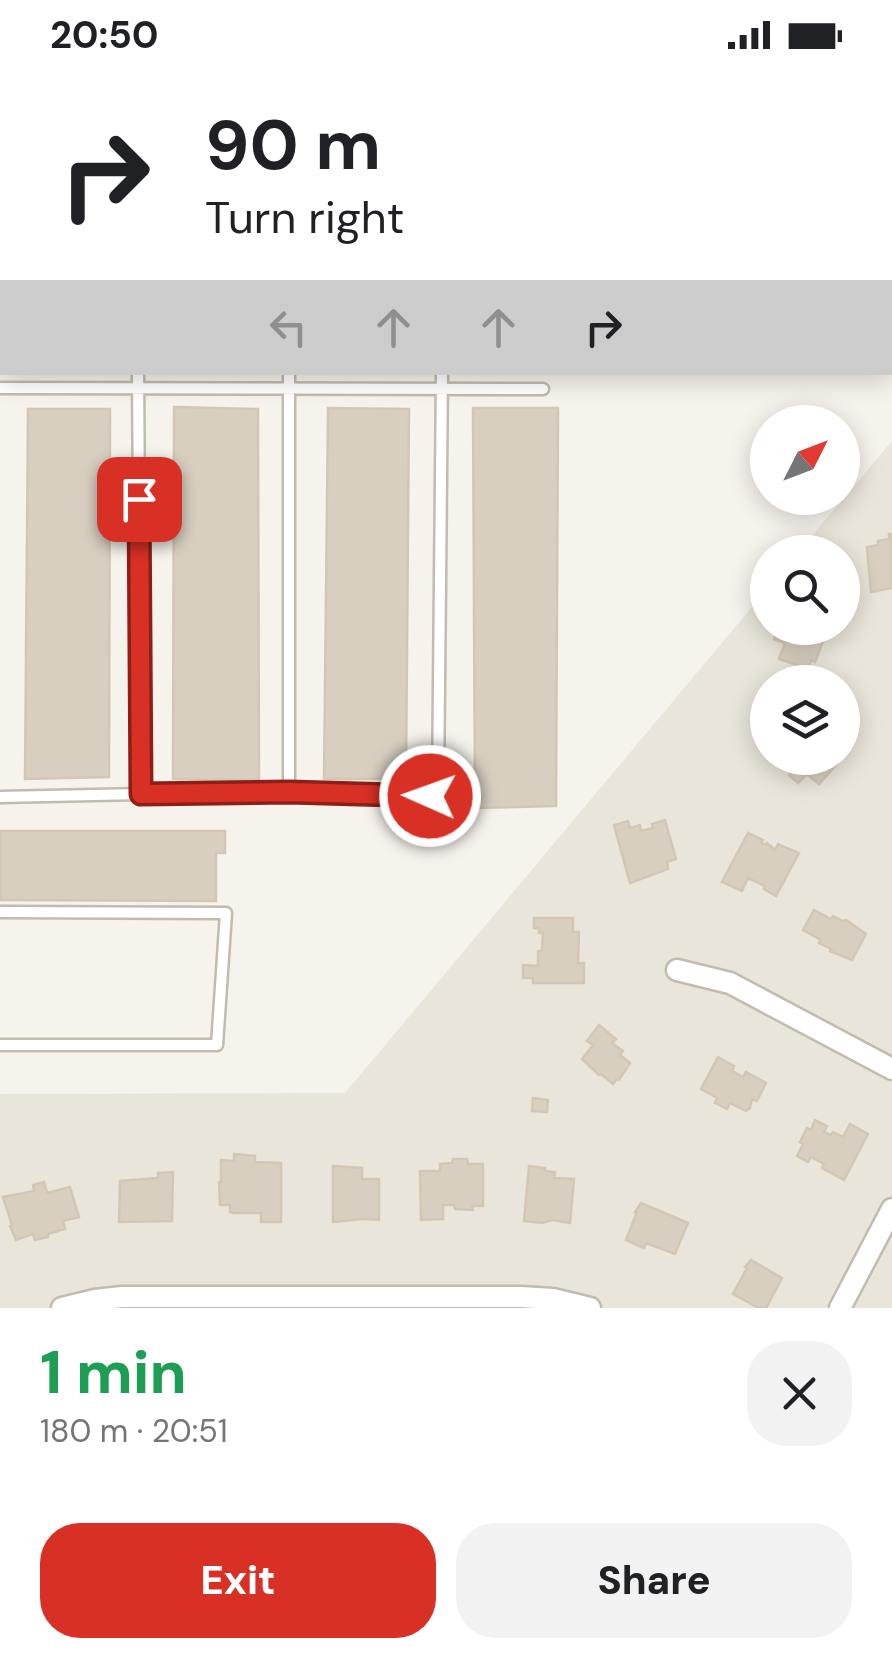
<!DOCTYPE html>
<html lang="en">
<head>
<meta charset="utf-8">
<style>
  :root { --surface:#fff; --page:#f2f2f2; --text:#202124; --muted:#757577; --accent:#d93025 }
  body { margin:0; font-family:"DM Sans",sans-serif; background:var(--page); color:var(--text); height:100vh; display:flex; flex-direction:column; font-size:38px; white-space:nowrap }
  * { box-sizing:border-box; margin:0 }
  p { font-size:32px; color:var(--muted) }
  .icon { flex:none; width:55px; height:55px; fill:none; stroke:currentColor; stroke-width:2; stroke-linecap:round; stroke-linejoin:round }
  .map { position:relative; height:1238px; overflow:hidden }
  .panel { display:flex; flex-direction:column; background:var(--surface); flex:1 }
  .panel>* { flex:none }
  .top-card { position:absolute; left:0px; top:0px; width:892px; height:305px; box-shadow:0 5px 25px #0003; background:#fff; color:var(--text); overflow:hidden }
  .needle { width:65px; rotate:48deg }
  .fabs { position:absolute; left:750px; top:335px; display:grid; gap:20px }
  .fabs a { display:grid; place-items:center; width:110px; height:110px; border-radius:50%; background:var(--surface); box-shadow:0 5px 25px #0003; font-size:50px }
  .pin { position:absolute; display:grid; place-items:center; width:85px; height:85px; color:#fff; margin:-42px; border-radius:20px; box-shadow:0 5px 15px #0006 }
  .me { position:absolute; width:110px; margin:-55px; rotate:272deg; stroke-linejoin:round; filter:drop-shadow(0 0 8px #0008) }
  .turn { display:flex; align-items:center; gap:35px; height:210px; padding:0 40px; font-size:45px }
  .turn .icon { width:130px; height:130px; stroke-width:2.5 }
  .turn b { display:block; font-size:70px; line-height:85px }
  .lanes { display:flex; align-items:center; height:95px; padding:0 40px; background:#0003; justify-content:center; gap:50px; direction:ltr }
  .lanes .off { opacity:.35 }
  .round { display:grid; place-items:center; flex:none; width:105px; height:105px; border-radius:40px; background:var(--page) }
  .headline { display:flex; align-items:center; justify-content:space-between; height:170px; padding:0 40px }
  h1 { font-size:60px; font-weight:800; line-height:75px; color:#1e9e55 }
  .button { display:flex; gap:20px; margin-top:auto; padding:20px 40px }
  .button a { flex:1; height:115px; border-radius:40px; background:var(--accent); color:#fff; font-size:40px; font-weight:800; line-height:115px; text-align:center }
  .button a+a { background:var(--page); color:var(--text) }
  .status { display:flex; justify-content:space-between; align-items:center; height:70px; padding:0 50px; background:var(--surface); direction:ltr }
  .status svg { height:28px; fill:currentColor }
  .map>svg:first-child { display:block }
  .residential { fill:#eae5da; fill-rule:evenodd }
  .building { fill:#d8cfc1; stroke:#d3c7b4; stroke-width:2.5 }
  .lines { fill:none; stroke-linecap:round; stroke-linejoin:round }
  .service-casing { stroke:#c2bbae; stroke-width:15 }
  .minor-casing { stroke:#c2bbae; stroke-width:25 }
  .service { stroke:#fff; stroke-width:10 }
  .minor { stroke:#fff; stroke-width:20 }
  .route-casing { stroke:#8d1f18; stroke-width:25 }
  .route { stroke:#d93025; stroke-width:18 }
</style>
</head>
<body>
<div class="status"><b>20:50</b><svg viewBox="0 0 49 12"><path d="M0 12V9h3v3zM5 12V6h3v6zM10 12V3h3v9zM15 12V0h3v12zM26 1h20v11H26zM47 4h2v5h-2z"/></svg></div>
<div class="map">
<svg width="892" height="1238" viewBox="0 0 892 1238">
  <rect width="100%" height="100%" fill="#f6f3ec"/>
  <!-- residential -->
  <path class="residential" d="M892,371V1238H0V1024L345,1023L767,519L768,558H842V482H798ZM768,612H842V688H768Z"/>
  <!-- building -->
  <path class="building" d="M28,0H113V2H28Z
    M179,0H261V2H179Z
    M325,0H412V2H325Z
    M478,0H562V2H478Z
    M174,337L258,339L259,710L173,709Z
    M328,338L409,339L406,709H324Z
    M473,338H558L556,736L475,738Z
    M28,339H110L109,707L25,709Z
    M889,464H892V518L871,522L867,477L878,475V471L889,469Z
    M790,558H828L815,592L811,590L808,599L779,589L785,573L774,569L778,559L788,563Z
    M842,677L848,682L819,714L807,704L798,713L789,705L798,694L792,690L795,688H842Z
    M665,750L676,789L667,792L668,799L630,813L614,755L628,751L630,758L640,755L641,761L653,758L652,754Z
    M0,761H225V783H216V831L0,830Z
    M748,763L763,770L761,773L766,775L767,773L775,780L778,774L799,783L776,826L764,819L765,816L748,808L742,821L722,812Z
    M814,840L831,849L833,846L843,851L846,850L866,864L852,890L830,881L831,879L819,873L821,870L803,860Z
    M534,848H573V862H579L578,893H584V913H533V908H523V895L538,896V881H542L543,863H539V858H534Z
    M599,955L616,969L612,973L623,981L620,985L630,993L619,1010L617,1009L613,1014L601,1004L599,1005L582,989L593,975L587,971Z
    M718,987L734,996L732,1001L743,1007L746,1002L766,1013L757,1031L752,1029L750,1038L746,1041L730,1033L727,1039L715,1033L717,1028L701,1019Z
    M533,1028L548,1030L547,1042L532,1041Z
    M815,1050L827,1056L824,1062L831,1065L833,1062L843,1067L850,1054L868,1064L844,1110L822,1098L824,1094L811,1087L808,1092L797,1086L803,1074L800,1072L807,1058L811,1060Z
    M234,1084L255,1086V1092L281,1093V1152H261V1143H233L230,1142V1135H220L219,1112H221V1090L234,1091Z
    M453,1089H467L468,1094H483V1136H472L473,1140L455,1139L454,1135H443V1149L421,1150L420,1101H440V1094L452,1093Z
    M333,1096L362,1098V1109H379V1150L362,1149L333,1152Z
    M529,1096L545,1098V1101L555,1102L554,1108L574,1109L570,1153L552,1150L542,1153L524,1151Z
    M173,1102L172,1151L119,1152L120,1111L158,1108V1103Z
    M44,1112L47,1123L70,1117L79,1147L63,1151L65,1159L48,1164V1167L35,1170L33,1164L16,1170L10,1156L12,1155L3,1127L34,1121L33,1115Z
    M641,1133L688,1153L675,1184L646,1173L644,1178L626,1170L637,1142H635Z
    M751,1190L782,1208L766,1238H759L733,1224L747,1198L745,1197Z"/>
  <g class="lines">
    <!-- service casing -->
    <g class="service-casing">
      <path id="service" d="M142,2V0
        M296,2V0
        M444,2V0
        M289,302V723L429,726L438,720L442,302
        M0,318L543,319
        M141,724L289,723
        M0,727L141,724L138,302
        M0,842L226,843L217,975H0"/>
    </g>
    <!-- minor casing -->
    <g class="minor-casing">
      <path id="minor" d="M677,900L730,913L892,999
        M62,1238L95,1230L122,1227H521L553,1229L590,1238
        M840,1238L892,1139"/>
    </g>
    <!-- service -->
    <use href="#service" class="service"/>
    <!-- minor -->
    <use href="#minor" class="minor"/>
  </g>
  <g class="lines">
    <!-- route casing -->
    <g class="route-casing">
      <path id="route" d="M139,429L141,724L289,722L430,726"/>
    </g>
    <!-- route -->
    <use href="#route" class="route"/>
  </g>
</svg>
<div class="fabs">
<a><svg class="needle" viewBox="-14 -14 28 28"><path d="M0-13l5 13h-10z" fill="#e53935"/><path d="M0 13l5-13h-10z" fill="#757577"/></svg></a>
<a><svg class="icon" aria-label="search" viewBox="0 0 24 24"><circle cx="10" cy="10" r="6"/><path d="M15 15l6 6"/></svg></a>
<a><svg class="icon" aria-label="layers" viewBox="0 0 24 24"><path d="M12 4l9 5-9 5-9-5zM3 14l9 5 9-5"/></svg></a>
</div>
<div class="pin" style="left:139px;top:429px;background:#d93025"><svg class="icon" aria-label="arrive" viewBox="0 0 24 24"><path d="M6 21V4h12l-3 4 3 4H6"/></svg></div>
<svg class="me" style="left:430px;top:726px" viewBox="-20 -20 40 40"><circle r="17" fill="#d93025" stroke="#fff" stroke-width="3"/><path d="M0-11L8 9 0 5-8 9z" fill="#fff"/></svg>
<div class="top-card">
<div class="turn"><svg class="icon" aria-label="right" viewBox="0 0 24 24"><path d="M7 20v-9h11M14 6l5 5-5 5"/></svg><div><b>90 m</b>Turn right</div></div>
<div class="lanes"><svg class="icon off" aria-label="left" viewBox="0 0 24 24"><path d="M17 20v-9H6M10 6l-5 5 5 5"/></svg><svg class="icon off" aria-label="ahead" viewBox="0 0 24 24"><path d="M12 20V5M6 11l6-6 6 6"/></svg><svg class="icon off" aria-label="ahead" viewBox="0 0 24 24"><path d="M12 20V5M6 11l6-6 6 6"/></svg><svg class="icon" aria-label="right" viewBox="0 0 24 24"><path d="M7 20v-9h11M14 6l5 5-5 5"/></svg></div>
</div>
</div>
<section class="panel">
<div class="headline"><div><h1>1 min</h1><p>180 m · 20:51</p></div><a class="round"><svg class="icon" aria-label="close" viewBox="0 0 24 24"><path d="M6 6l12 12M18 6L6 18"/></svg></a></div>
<div class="button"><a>Exit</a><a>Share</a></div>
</section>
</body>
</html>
